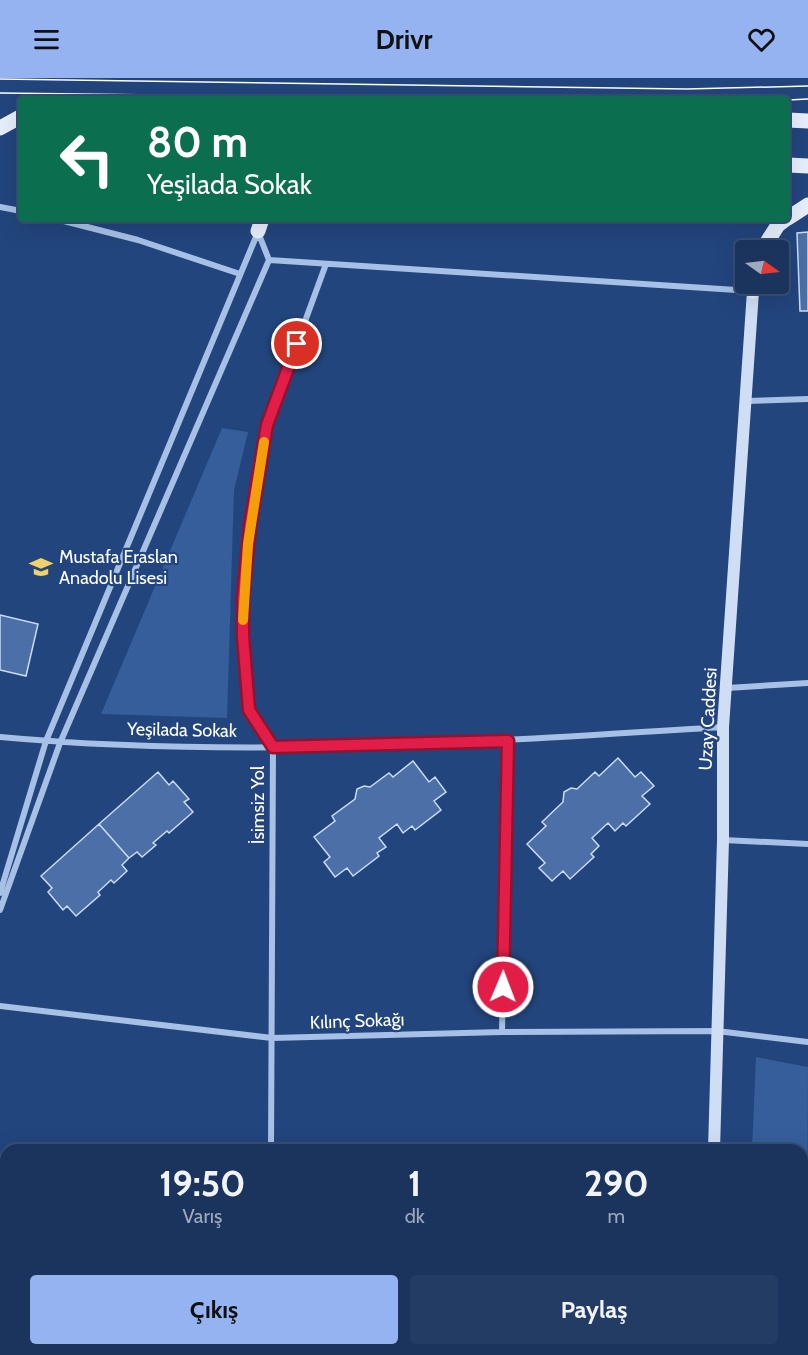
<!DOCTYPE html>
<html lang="tr">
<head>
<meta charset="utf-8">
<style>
  :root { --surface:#1a345e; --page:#233c64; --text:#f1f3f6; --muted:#9faabc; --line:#384f73; --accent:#95b2f1 }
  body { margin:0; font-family:Cabin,sans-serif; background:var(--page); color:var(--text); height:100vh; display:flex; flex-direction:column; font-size:22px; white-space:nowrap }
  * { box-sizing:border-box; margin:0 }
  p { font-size:20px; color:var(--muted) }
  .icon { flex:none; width:33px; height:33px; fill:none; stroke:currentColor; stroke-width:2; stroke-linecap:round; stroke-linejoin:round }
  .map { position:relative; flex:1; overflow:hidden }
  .details { position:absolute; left:0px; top:1066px; width:808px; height:212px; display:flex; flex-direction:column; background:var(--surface); border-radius:18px 18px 0 0; box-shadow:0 6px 24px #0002,0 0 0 2px var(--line) }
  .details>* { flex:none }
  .banner { position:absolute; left:18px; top:18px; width:772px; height:126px; border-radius:6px; box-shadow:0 6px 24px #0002,0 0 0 2px var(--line); background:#0b6e4f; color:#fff; overflow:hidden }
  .needle { width:39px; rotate:104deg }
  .buttons { position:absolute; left:735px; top:162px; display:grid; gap:12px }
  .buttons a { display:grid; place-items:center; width:54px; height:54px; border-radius:6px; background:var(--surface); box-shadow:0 6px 24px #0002,0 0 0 2px var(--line); font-size:30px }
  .pin { position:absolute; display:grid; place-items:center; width:51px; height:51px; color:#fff; margin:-26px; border:3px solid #fff; border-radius:50%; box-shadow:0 2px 6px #0007 }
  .me { position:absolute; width:66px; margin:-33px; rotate:1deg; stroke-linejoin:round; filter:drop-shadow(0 0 4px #0008) }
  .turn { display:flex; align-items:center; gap:21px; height:126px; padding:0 30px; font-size:27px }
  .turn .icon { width:78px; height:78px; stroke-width:2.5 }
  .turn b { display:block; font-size:42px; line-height:51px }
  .eta { display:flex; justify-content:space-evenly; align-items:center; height:102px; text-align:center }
  .eta b { font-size:36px; font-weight:700; line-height:42px }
  .cta { display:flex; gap:12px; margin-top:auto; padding:12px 30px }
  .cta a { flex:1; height:69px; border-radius:6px; background:var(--accent); color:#111; font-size:24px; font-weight:700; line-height:69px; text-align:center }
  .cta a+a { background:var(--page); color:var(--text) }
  header { display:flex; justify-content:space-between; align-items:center; height:78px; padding:0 30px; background:var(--accent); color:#111; font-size:27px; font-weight:700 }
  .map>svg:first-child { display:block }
  .green { fill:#355e9b }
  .building { fill:#4b6fa6; stroke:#c9dbf5; stroke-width:1.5 }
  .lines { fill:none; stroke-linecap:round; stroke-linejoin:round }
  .path { stroke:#a6c0e6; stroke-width:4; stroke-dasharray:3 4.5; stroke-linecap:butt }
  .minor { stroke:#a6c0e6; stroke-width:6 }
  .secondary { stroke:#d0def5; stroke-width:12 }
  .primary { stroke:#e7effd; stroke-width:15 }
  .tram { stroke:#fff; stroke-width:1.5 }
  .route-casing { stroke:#92132f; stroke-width:15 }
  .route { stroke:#e11d48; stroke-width:10 }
  .slow { stroke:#f59e0b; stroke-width:10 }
  .labels { text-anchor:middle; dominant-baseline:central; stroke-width:4.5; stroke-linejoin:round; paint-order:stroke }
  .poi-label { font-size:18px; fill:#fff; stroke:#22457d; text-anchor:start }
  .street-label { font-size:18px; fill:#fff; stroke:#22457d }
</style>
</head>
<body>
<header><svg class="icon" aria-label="menu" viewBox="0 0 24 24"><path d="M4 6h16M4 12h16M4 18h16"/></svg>Drivr<svg class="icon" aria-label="heart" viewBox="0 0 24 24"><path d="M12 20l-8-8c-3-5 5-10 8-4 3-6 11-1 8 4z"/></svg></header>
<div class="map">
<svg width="808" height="1277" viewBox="0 0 808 1277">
  <rect width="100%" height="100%" fill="#22457d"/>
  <!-- green -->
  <path class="green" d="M222,350L248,354L234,412L227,640L101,636Z
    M756,979L808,989L807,1222H802V1072H752Z"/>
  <!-- building -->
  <path class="building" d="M808,154V233H800L797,155Z
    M0,537L38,546L26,598L0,592Z
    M618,680L635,699L641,694L654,708L642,718L650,726L626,748L623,745L615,753L608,745L592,760L599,768L591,776L594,779L570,801L563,793L552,803L539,790L545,785L527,766L546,748L542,744L563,724L564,714L571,710L577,711L595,694L599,698Z
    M413,683L429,704L435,699L446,714L434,723L441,732L415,752L412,748L403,755L397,746L379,760L386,769L377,775L379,778L353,798L347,790L335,799L324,784L330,779L314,759L335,743L332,738L355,721L357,711L364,708L370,709L389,695L393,699Z
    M158,694L169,707L173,703L189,721L184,724L193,734L169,755L167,753L153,765L156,767L142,779L137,774L129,780L99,746Z
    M99,746L129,780L122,787L127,793L114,805L111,802L98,814L100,817L76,838L67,828L63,832L48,814L52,810L41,798Z"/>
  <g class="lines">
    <!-- path -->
    <path class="path" d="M112,1274L137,1272"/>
    <!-- minor -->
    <path class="minor" d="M0,129L21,133
      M56,141L138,162L240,196
      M258,154L269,182L752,213
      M746,323L808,321
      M727,610L808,605
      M0,659C240,681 483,664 723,649
      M723,762L808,766
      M0,815L46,663L258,154
      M0,832L60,665L269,182
      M0,928L272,960L502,954L717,953L808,964
      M502,954L508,663
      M271,1072L273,669L249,632L243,558L246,483L267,347L326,186
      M0,1113H6"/>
    <!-- secondary -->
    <path class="secondary" d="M714,1072L723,762V649L753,213
      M696,1277V1272"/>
    <!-- primary -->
    <path class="primary" d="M788,42L808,43
      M0,50L20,39
      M788,87L808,88
      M788,140L808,127
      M258,153L262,141
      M762,172L778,147L786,141
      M753,213L755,206"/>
    <!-- tram -->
    <path class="tram" d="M0,1L687,11L808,8
      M0,15L472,21
      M788,22L808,21"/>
  </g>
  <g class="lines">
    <!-- route casing -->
    <g class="route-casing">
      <path id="route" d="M297,266L267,347L250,448L243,520V558L249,632L273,669L508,663L503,909"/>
    </g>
    <!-- route -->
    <use href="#route" class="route"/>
    <!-- slow -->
    <path class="slow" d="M243,542L248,466L264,364"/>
  </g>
  <!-- icons -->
  <defs>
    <g id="school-bare" transform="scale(1.8)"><path d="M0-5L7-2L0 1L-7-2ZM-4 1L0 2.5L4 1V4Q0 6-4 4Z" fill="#f2d168" stroke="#22457d" stroke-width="2.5" paint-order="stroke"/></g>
  </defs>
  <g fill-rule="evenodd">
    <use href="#school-bare" x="41" y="489"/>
  </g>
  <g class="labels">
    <!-- poi labels -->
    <g class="poi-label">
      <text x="59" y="479">Mustafa Eraslan<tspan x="59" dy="21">Anadolu Lisesi</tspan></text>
    </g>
    <!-- street labels -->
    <g class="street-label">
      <text transform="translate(708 641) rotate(-87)">Uzay Caddesi</text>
      <text transform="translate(182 652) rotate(1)">Yeşilada Sokak</text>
      <text transform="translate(258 727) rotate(-90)">İsimsiz Yol</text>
      <text transform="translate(357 943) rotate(-2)">Kılınç Sokağı</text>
    </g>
  </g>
</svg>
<div class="buttons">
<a><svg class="needle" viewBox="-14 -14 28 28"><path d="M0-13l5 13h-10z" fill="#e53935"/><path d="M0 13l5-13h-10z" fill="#9faabc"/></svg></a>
</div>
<div class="pin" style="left:297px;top:266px;background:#d93025"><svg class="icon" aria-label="arrive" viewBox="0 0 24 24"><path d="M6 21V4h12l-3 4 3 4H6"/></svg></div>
<svg class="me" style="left:503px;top:909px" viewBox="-20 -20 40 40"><circle r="17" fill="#e11d48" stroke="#fff" stroke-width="3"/><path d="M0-11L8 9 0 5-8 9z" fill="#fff"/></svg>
<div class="banner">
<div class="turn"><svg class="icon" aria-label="left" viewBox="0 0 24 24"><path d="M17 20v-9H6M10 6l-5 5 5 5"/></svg><div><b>80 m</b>Yeşilada Sokak</div></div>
</div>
<section class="details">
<div class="eta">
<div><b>19:50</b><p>Varış</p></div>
<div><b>1</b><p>dk</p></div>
<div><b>290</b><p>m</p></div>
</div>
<div class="cta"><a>Çıkış</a><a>Paylaş</a></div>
</section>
</div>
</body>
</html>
